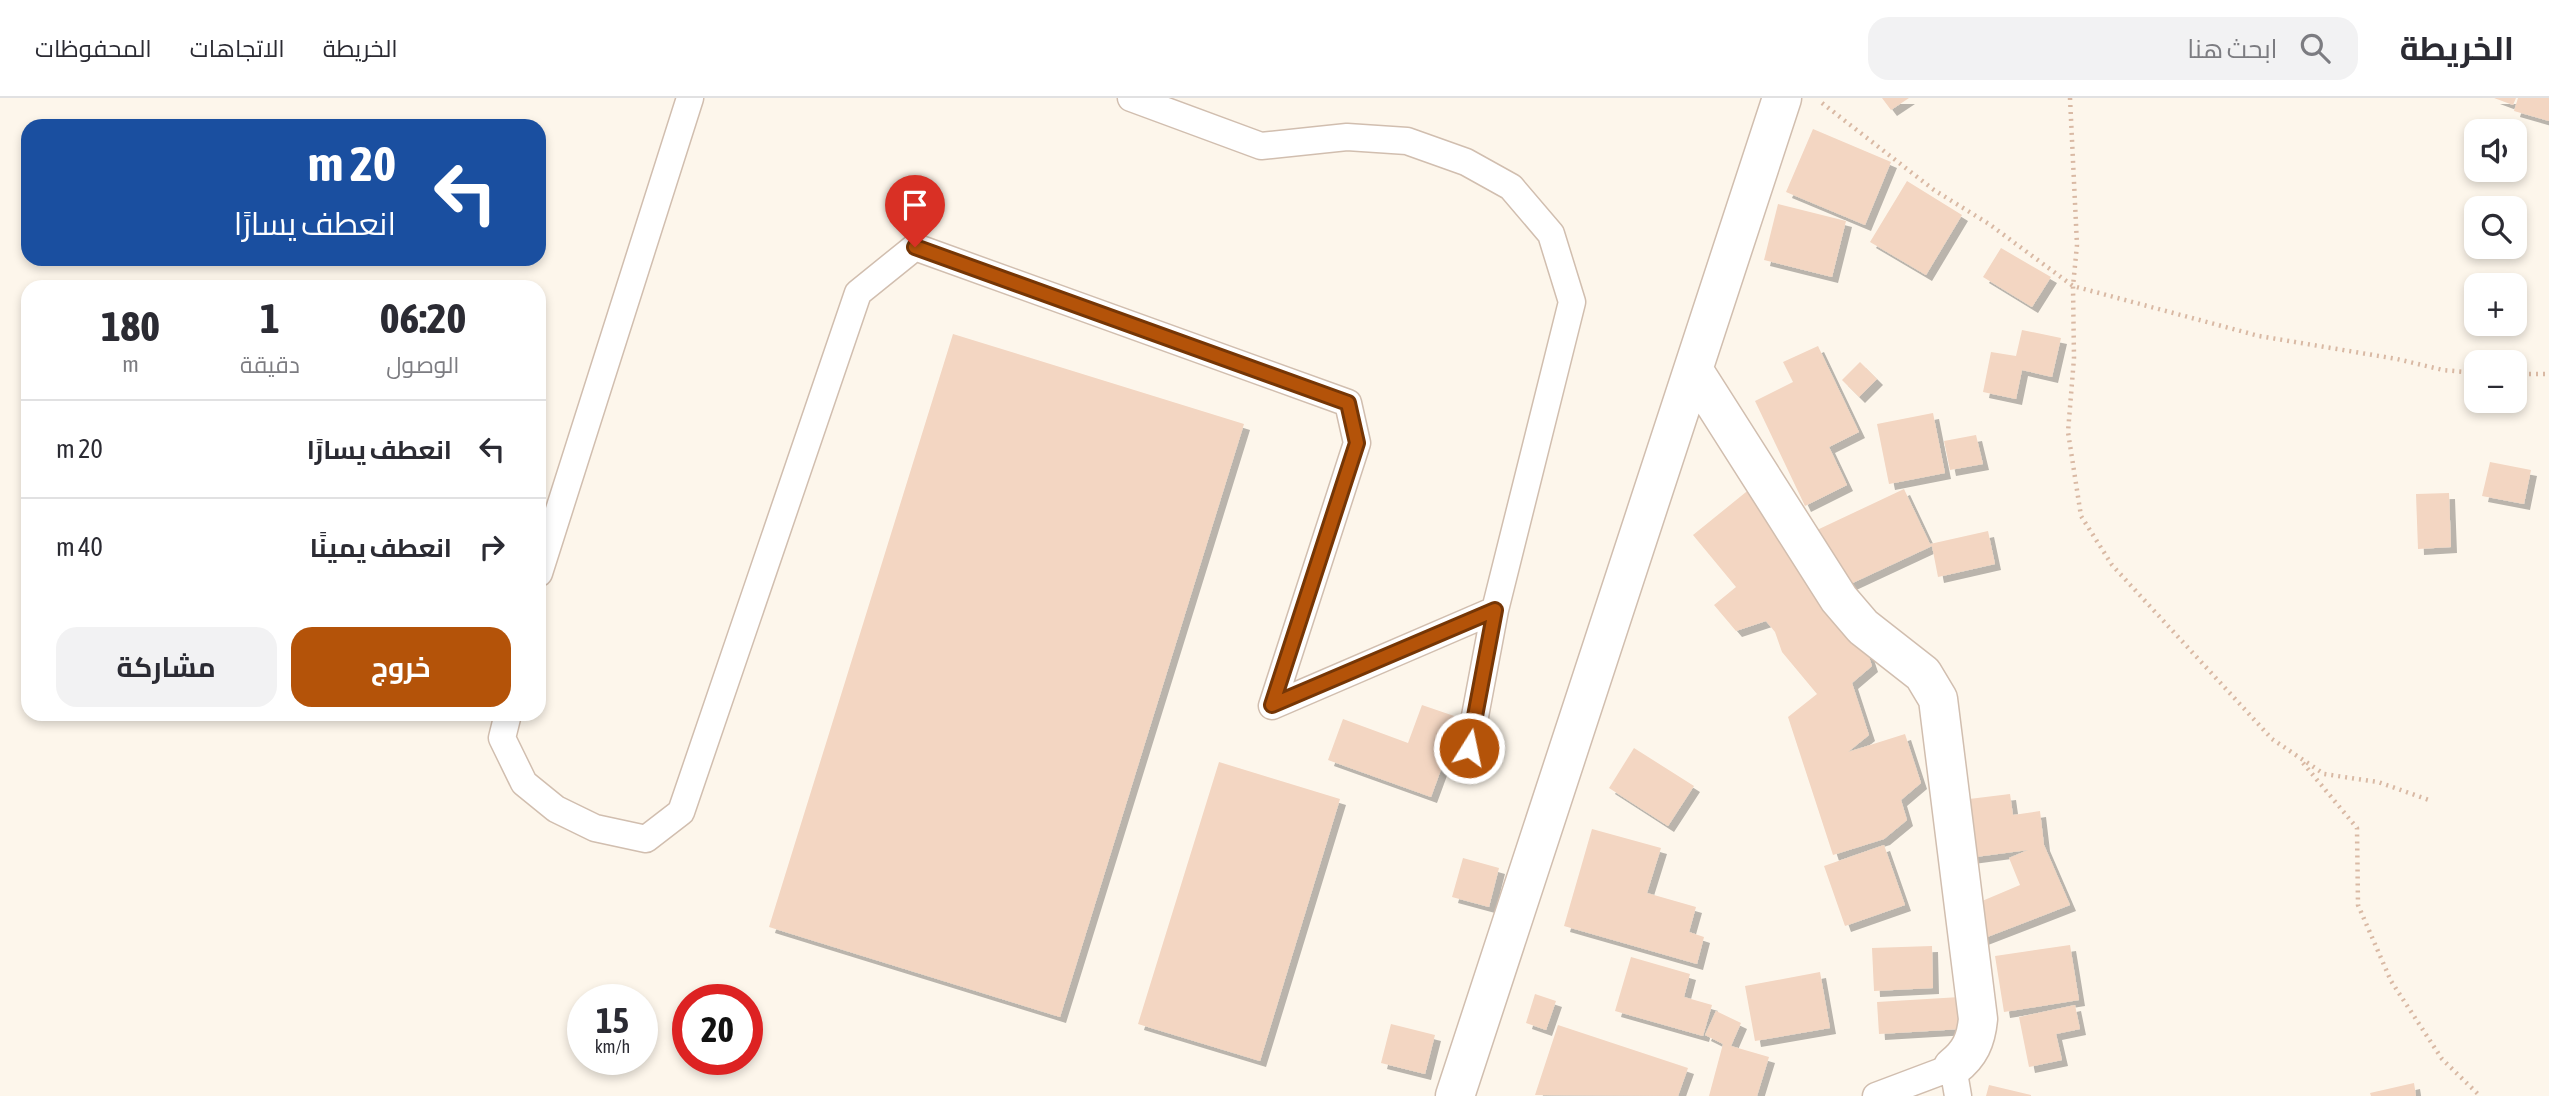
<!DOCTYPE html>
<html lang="ar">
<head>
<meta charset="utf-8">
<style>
  :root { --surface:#fff; --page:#f2f2f3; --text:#2b2b33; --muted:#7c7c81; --line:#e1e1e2; --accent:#b45309 }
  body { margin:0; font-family:"Asap Condensed",Cairo,sans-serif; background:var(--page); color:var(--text); direction:rtl; height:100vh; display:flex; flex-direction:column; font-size:26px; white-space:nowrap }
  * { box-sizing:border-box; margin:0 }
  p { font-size:23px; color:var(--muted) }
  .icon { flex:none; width:38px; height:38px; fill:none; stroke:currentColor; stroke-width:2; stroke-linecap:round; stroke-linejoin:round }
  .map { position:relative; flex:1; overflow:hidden; direction:ltr }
  .panel { position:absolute; left:21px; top:182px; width:525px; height:441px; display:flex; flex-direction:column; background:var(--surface); border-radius:21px; box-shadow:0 4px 10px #0003; direction:rtl }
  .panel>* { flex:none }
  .guide { position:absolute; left:21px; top:21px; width:525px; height:147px; border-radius:21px; box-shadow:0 4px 10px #0003; direction:rtl; background:#1a4fa0; color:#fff; overflow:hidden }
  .controls { position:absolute; left:2464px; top:21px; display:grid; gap:14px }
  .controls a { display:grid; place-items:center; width:63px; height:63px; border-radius:14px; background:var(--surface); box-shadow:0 4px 10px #0003; font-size:35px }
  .speed { position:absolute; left:567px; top:886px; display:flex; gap:14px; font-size:35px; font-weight:700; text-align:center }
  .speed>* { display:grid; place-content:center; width:91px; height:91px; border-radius:50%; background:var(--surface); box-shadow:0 4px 10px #0003; line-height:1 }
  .speed small { font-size:18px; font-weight:400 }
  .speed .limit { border:10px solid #d22; background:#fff; color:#111 }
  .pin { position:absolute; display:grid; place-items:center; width:60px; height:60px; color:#fff; margin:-72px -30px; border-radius:50% 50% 50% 0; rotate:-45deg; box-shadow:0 0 7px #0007 }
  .pin .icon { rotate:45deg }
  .me { position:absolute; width:77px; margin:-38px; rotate:10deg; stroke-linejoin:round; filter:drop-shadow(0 0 5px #0008) }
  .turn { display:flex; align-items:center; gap:24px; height:147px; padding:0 35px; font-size:32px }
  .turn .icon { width:91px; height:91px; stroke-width:2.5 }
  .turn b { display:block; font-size:49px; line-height:60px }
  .eta { display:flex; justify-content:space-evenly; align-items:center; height:119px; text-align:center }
  .eta b { font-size:42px; font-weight:700; line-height:49px }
  .button { display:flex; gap:14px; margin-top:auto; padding:14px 35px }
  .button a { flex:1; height:80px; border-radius:21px; background:var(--accent); color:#fff; font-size:28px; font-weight:700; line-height:80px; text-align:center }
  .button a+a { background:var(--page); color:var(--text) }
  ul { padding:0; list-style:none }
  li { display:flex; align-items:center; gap:21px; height:98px; padding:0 35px; border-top:2px solid var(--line) }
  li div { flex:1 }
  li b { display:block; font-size:26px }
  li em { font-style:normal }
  header { display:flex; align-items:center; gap:42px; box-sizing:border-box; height:98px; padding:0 35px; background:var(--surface); border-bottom:2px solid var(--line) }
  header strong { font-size:33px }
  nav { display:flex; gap:38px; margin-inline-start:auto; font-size:24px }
  .search { width:490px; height:63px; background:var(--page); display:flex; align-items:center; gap:18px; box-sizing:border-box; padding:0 24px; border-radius:21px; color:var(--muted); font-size:26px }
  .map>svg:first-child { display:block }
  .building { fill:#f3d6c2; filter:url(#shadow) }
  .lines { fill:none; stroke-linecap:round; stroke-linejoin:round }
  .service-casing { stroke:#d1beaf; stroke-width:29 }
  .minor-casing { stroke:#d1beaf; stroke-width:41 }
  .path { stroke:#d9b9a4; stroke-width:4.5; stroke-dasharray:2 5; stroke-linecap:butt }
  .service { stroke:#fff; stroke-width:26 }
  .minor { stroke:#fff; stroke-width:38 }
  .route-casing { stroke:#753606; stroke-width:18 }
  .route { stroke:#b45309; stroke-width:12 }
</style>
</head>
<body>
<header>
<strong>الخريطة</strong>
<div class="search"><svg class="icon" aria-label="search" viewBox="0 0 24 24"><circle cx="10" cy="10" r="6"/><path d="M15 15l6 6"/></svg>ابحث هنا</div>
<nav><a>الخريطة</a><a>الاتجاهات</a><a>المحفوظات</a></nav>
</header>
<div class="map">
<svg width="2549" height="998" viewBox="0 0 2549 998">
  <defs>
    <filter id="shadow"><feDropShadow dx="6" dy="6" stdDeviation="0" flood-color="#0004"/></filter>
  </defs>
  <rect width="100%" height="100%" fill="#fdf6eb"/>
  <!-- building -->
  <path class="building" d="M1882,0H1909L1891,12Z
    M2494,0H2516L2513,7Z
    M2518,0H2549V23L2514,13Z
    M1813,31L1891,64L1865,127L1786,94Z
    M1907,83L1962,117L1926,177L1870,144Z
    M1778,106L1846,123L1832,179L1764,162Z
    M2001,150L2051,179L2032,209L1983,179Z
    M2022,232L2061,240L2052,279L2022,272L2016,301L1983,294L1991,254L2016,258Z
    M953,236L1244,326L1060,919L769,829Z
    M1818,248L1859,334L1829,349L1847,387L1805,408L1755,303L1793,284L1783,264Z
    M1860,264L1877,281L1859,299L1842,282Z
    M1933,315L1945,375L1889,386L1877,326Z
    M1976,337L1983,366L1950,372L1944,343Z
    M2490,364L2531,372L2524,406L2482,398Z
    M1751,390L1864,544L1872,568L1852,585L1869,637L1848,654L1905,636L1921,685L1901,702L1907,722L1884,741L1833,757L1788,619L1817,596L1782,554L1775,534L1766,523L1736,533L1714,507L1736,489L1693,437Z
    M1904,391L1930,446L1988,433L1995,466L1938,479L1932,448L1844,489L1817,432Z
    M2449,395L2451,449L2418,451L2416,396Z
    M1422,607L1460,620L1431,699L1328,662L1343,621L1408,645Z
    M1634,650L1694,688L1668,728L1609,690Z
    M1219,664L1340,701L1260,963L1138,926Z
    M2010,696L2013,717L2040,713L2044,747L2070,807L1977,843L1975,806L2020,787L2009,760L2028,752L1968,760L1961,702Z
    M1592,731L1661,750L1647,795L1696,809L1689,834L1704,839L1697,866L1564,828Z
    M1884,747L1905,807L1845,828L1824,768Z
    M1463,760L1499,770L1489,809L1452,799Z
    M2070,847L2079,902L2004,914L1995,858Z
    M1932,848L1933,890L1874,893L1872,850Z
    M1631,859L1690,876L1684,899L1712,907L1703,938L1615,913Z
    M1820,874L1830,930L1755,943L1745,888Z
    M1535,896L1556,903L1546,932L1526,925Z
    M1960,899L1962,931L1879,936L1877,904Z
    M2075,907L2080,931L2056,936L2062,962L2029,969L2019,919Z
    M1716,913L1741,925L1731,948L1769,959L1757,998H1709L1723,946L1705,937Z
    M1391,926L1435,937L1425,976L1381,965Z
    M1558,927L1688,970L1678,998L1535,997Z
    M2414,985L2416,998H2371L2370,995Z
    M1989,987L2031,997V998H1986Z"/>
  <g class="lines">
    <!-- service casing -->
    <g class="service-casing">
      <path id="service" d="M1131,0L1261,48L1347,39L1407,43L1466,64L1511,89L1551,136L1572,204L1495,512L1469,650
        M539,475L690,0
        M508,616L502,640L524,685L556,711L595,730L646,741L681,714L858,195L915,149L1348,305L1357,345L1272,608L1495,512
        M1876,998L1953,969L1958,998"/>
    </g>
    <!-- minor casing -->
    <g class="minor-casing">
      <path id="minor" d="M1694,273L1839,501L1863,529L1923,576L1938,601L1978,921C1976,942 1970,956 1953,969
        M1455,998L1782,0"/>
    </g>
    <!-- path -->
    <path class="path" d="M2070,0L2077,147L2073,188L2074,260L2068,334L2081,418L2112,467L2272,641L2324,676L2378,684L2432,703
      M1822,5L1934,92L1989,126L2073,188L2259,238L2397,261L2443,272L2476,275
      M2515,276H2549
      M2303,665L2357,730L2358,807L2391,883L2442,961L2480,998"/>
    <!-- service -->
    <use href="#service" class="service"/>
    <!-- minor -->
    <use href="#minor" class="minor"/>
  </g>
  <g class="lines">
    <!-- route casing -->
    <g class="route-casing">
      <path id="route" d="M915,149L1348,305L1357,345L1272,607L1495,512L1469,650"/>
    </g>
    <!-- route -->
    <use href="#route" class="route"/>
  </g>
</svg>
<div class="controls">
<a><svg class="icon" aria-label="sound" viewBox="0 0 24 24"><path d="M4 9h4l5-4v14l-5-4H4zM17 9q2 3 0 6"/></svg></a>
<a><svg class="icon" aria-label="search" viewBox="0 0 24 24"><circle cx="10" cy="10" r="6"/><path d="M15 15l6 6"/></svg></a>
<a>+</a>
<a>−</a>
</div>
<div class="speed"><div>15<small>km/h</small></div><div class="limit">20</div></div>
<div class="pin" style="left:915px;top:149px;background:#d93025"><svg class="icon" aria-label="arrive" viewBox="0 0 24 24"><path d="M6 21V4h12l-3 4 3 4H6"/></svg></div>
<svg class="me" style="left:1469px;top:650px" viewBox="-20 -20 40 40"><circle r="17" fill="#b45309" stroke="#fff" stroke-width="3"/><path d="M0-11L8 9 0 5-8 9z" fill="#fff"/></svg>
<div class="guide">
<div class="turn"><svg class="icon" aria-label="left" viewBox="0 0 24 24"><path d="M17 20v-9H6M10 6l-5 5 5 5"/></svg><div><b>20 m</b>انعطف يسارًا</div></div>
</div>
<section class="panel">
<div class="eta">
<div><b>06:20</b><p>الوصول</p></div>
<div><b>1</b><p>دقيقة</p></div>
<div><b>180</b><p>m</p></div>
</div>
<ul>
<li><svg class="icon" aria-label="left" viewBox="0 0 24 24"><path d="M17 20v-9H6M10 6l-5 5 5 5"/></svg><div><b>انعطف يسارًا</b></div><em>20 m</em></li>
<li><svg class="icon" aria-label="right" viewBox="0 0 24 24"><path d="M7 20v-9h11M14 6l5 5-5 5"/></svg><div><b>انعطف يمينًا</b></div><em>40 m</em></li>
</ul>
<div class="button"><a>خروج</a><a>مشاركة</a></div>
</section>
</div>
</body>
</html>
